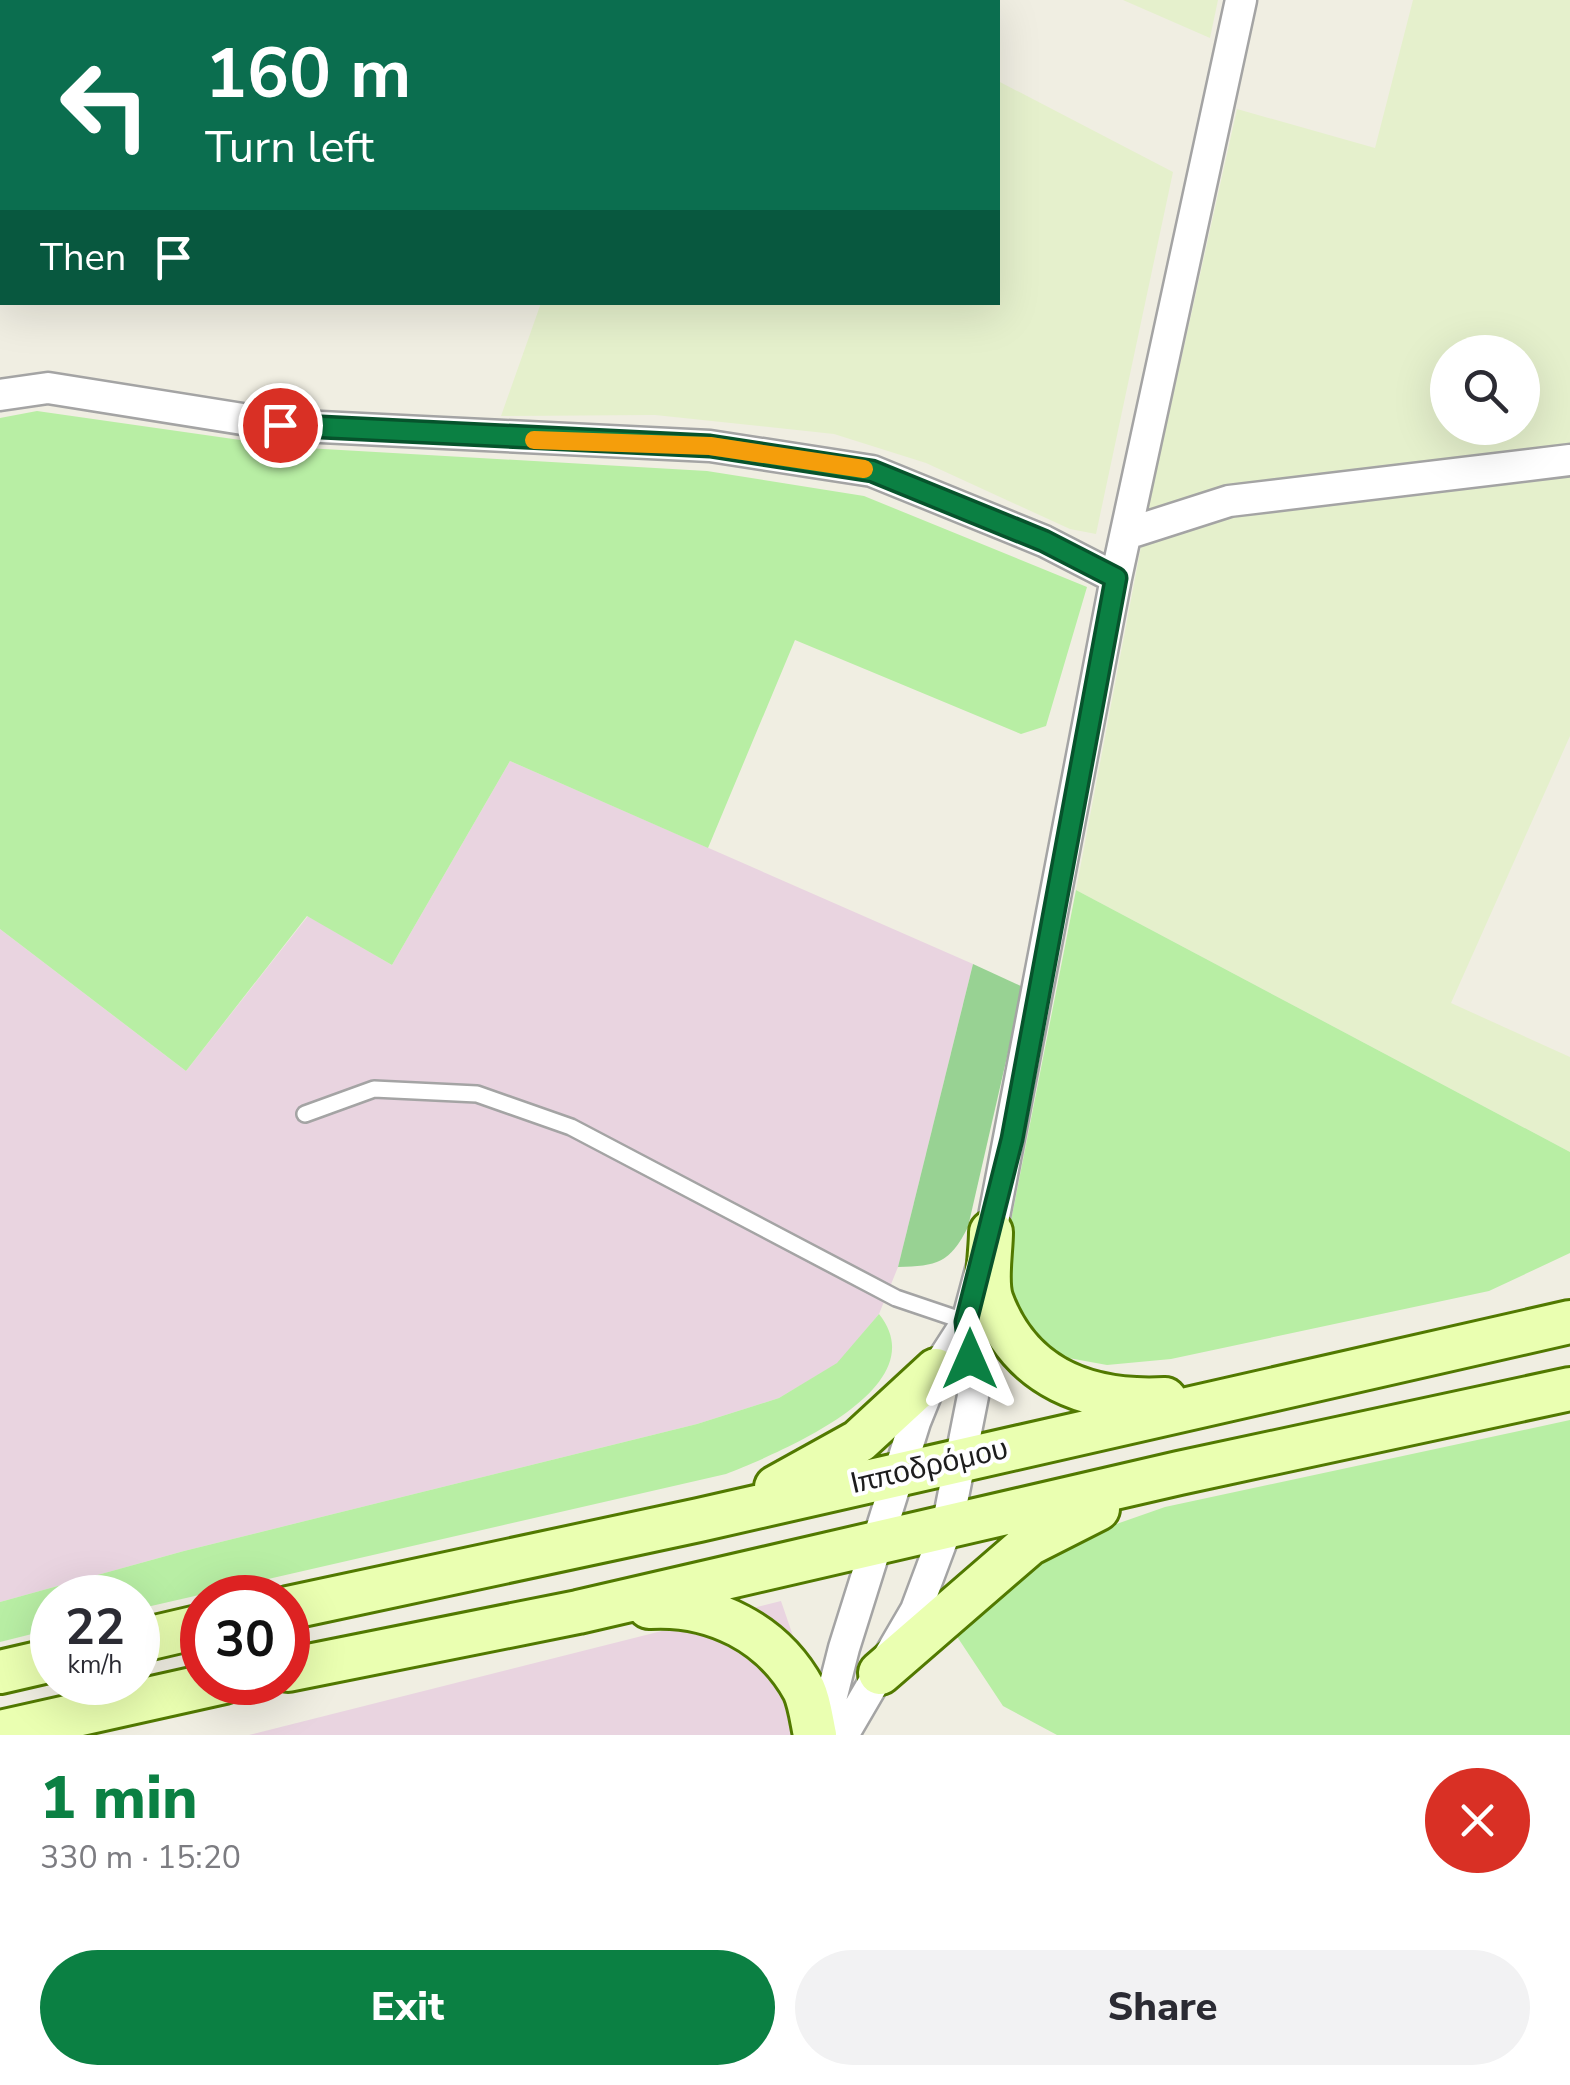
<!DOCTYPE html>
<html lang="en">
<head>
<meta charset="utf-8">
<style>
  :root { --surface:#fff; --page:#f2f2f3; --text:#2b2b33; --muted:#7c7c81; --accent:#0b8043 }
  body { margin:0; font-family:"Nunito Sans",sans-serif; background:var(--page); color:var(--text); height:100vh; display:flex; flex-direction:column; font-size:38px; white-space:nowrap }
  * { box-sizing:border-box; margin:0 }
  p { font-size:32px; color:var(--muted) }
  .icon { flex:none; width:55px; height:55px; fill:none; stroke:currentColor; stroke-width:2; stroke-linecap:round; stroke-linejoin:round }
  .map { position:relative; height:1735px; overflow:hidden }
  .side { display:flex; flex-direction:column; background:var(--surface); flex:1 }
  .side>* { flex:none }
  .top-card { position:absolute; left:0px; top:0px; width:1000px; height:305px; box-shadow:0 10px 40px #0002; background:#0b6e4f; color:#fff; overflow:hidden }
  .fabs { position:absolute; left:1430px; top:335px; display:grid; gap:20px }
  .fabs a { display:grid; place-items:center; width:110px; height:110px; border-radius:50%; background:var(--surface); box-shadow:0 10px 40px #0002; font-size:50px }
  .speed { position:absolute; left:30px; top:1575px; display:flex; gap:20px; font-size:50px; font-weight:700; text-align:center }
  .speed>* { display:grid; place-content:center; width:130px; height:130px; border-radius:50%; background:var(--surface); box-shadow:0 10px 40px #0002; line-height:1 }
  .speed small { font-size:25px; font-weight:400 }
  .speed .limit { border:15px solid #d22; background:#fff; color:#111 }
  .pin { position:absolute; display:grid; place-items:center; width:85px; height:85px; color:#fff; margin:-42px; border:5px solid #fff; border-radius:50%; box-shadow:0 2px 10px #0007 }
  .me { position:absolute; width:110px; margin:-55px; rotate:0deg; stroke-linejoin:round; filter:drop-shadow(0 0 8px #0008) }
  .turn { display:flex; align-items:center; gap:35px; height:210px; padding:0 40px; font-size:45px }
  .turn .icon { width:130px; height:130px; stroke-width:2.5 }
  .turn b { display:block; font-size:70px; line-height:85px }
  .then { display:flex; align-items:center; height:95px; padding:0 40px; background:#0003; gap:20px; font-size:38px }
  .round { display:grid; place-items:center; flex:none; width:105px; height:105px; border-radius:52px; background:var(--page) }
  .overview { display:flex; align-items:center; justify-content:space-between; height:170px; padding:0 40px }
  h1 { font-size:60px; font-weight:800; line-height:75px; color:var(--accent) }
  .action { display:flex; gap:20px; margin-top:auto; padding:20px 40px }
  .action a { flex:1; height:115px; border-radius:60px; background:var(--accent); color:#fff; font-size:40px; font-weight:800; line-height:115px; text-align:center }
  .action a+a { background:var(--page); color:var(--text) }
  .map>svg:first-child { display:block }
  .industrial { fill:#e9d4e0 }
  .farmland { fill:#e5f0cc; fill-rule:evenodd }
  .grass { fill:#b8eea4 }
  .forest { fill:#98d293 }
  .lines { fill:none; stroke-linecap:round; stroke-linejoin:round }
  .lane-casing { stroke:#a4a4a4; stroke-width:20 }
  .street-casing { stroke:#a4a4a4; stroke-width:35 }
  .secondary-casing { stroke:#517900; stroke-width:48 }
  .lane { stroke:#fff; stroke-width:15 }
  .street { stroke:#fff; stroke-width:30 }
  .secondary { stroke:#eaffb1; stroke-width:42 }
  .route-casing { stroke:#07532c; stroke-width:25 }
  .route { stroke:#0b8043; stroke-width:18 }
  .slow { stroke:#f59e0b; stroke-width:18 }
  .labels { text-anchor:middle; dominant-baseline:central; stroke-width:8; stroke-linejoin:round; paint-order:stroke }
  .street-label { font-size:30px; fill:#1d1d1d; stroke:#fff }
</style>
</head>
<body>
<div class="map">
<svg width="1570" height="1735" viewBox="0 0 1570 1735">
  <rect width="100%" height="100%" fill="#f0eee2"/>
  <!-- industrial -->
  <path class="industrial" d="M510,761L973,964L898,1267L879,1314L838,1363L779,1398L697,1424L184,1551L0,1602V929L186,1071L308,916L392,965Z
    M781,1601L827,1735H249Z"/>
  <!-- farmland -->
  <path class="farmland" d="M126,0H877L125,2Z
    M1123,0H1218L1210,38Z
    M1413,0H1570V736L1451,1003L1570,1057V1152L1076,890L1150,499L1237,109L1375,148ZM1448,352H1522V428H1448Z
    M998,81L1173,172L1096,534L1070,529L926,463L834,434L655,415L501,416L541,303L998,302Z"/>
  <!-- grass -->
  <path class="grass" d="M37,411L289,447L707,471L864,496L1087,587L1046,726L1021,734L795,640L708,848L510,761L392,965L307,916L186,1071L0,929V418Z
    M1076,890L1570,1152V1253L1489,1291L1171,1359L1107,1365L1052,1355L1023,1329L1007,1299L1008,1236Z
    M879,1314C939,1389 776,1454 726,1474L138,1609V1598H52V1629L0,1642V1602L184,1551L697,1424L779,1398L837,1363Z
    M1570,1420V1735H1057L1003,1706L952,1629L1019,1570L1085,1535L1165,1507Z"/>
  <!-- forest -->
  <path class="forest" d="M973,964L1023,987L968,1227C950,1263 937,1266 898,1267Z"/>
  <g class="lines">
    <!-- lane casing -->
    <g class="lane-casing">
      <path id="lane" d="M305,1114L374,1089L477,1094L571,1127L896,1298L967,1322"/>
    </g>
    <!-- street casing -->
    <g class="street-casing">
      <path id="street" d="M0,395L48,388L280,425L710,446L872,471L1044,541L1116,578
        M1126,534L1229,501L1570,460
        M822,1735L844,1648L915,1422L936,1370L967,1322L991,1232L1116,578L1241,0
        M843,1735L916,1610L947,1527L973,1396L967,1322"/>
    </g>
    <!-- secondary casing -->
    <g class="secondary-casing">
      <path id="secondary" d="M991,1232C991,1252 985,1283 992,1301C1021,1379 1089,1403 1165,1399
        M776,1487L859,1441L936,1370
        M649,1607C713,1603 773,1633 804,1690C810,1703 812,1721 815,1735
        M288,1608L699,1520L1570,1322
        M138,1641L202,1626
        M288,1670L578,1612L1179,1473L1570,1389
        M0,1672L52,1660
        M880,1673L1029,1544L1098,1509
        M0,1732L224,1682"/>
    </g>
    <!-- lane -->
    <use href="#lane" class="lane"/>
    <!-- street -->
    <use href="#street" class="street"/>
    <!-- secondary -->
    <use href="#secondary" class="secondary"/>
  </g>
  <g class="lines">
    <!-- route casing -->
    <g class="route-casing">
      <path id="route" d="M280,425L710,446L872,471L1044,541L1116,578L1012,1139L966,1322L970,1359"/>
    </g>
    <!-- route -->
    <use href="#route" class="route"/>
    <!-- slow -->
    <path class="slow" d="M534,440L710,446L864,469"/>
  </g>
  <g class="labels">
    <!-- street labels -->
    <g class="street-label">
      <text transform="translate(929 1466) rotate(-13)">Ιπποδρόμου</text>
    </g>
  </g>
</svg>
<div class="fabs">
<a><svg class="icon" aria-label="search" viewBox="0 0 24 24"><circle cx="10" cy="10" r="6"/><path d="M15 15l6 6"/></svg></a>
</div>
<div class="speed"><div>22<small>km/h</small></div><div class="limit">30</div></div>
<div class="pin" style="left:280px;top:425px;background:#d93025"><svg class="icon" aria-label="arrive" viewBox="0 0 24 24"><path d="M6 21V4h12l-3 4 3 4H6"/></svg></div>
<svg class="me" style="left:970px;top:1359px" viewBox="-20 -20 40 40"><path d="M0-17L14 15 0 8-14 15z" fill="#0b8043" stroke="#fff" stroke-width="4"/></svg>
<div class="top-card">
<div class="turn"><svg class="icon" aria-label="left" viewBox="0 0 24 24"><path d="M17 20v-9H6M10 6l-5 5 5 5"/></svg><div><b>160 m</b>Turn left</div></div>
<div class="then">Then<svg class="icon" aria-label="arrive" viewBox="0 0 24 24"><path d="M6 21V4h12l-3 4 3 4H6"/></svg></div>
</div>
</div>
<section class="side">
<div class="overview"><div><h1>1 min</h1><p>330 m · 15:20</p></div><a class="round" style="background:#d93025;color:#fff"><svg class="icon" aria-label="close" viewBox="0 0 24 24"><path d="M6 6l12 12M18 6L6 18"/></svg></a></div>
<div class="action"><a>Exit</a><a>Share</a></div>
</section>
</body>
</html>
